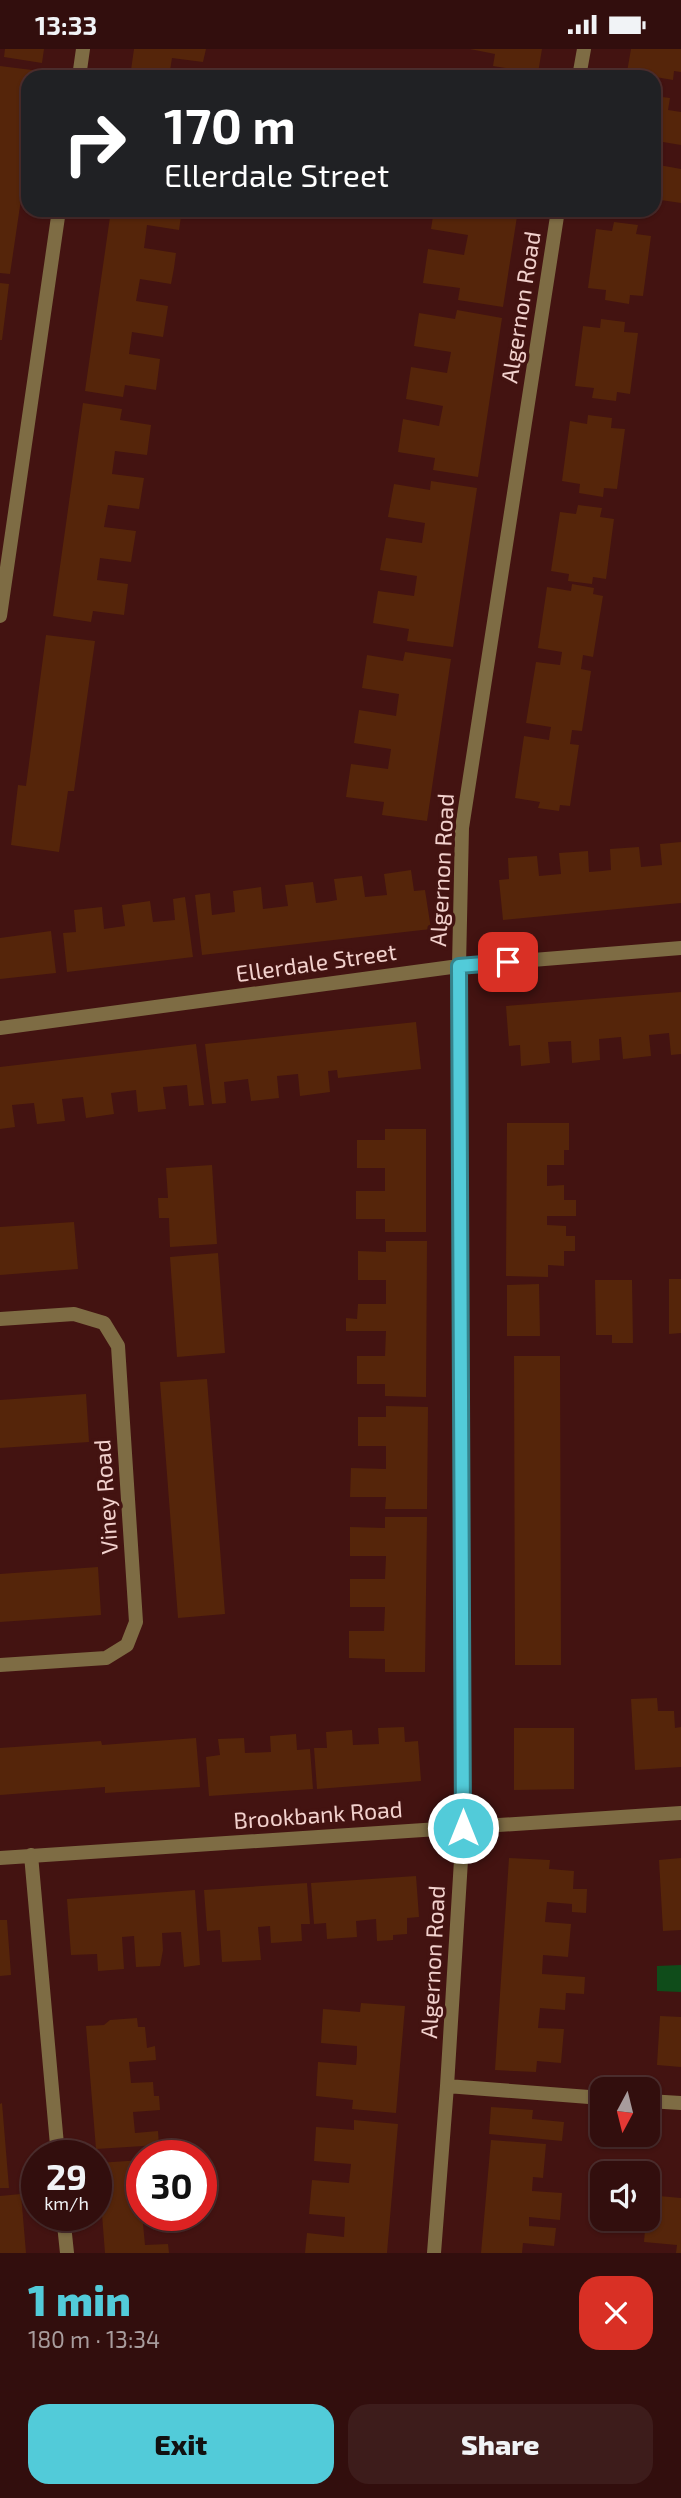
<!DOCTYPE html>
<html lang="en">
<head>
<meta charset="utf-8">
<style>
  :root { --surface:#320e0d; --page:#3d1c1b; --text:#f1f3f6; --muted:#a89c9d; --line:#4d2e2e; --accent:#52cbd9 }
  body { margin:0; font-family:"Exo 2",sans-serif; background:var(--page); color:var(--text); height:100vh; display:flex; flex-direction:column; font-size:26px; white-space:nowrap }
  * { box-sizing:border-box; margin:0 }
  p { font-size:23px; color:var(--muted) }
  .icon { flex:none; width:38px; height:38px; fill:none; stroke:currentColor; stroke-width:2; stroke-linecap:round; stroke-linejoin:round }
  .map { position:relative; height:2204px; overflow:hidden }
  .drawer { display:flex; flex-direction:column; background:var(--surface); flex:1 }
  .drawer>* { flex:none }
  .banner { position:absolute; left:21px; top:21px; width:640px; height:147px; border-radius:21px; box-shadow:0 2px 5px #0004,0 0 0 2px var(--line); background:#202124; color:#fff; overflow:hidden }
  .needle { width:46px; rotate:187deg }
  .fabs { position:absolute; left:590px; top:2028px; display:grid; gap:14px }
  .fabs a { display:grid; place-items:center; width:70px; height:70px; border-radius:14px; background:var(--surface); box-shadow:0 2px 5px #0004,0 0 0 2px var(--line); font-size:35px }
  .speed { position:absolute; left:21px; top:2091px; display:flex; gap:14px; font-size:35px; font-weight:700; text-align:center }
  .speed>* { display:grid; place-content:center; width:91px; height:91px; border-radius:50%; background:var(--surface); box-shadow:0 2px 5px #0004,0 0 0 2px var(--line); line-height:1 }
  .speed small { font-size:18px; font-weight:400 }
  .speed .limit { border:10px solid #d22; background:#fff; color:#111 }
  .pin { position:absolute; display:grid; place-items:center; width:60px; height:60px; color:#fff; margin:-30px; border-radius:14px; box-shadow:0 4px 10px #0006 }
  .me { position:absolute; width:77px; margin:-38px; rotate:0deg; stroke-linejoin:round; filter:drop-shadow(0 0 5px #0008) }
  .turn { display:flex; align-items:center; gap:24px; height:147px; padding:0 28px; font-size:32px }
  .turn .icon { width:91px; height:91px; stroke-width:2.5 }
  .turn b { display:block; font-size:49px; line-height:60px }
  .round { display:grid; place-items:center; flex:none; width:74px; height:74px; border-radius:21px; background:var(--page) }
  .overview { display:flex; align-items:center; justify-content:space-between; height:119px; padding:0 28px }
  h1 { font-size:42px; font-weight:800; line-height:52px; color:var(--accent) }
  .primary-button { display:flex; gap:14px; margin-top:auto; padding:14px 28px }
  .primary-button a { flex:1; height:80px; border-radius:21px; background:var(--accent); color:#111; font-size:28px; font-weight:800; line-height:80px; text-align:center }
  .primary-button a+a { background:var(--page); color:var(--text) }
  .status { display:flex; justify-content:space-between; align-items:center; height:49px; padding:0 35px; background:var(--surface); direction:ltr }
  .status svg { height:19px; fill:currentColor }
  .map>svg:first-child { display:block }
  .green { fill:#0f4c1a }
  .building { fill:#55250a }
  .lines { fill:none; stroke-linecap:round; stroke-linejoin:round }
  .minor { stroke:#7e6c44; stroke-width:14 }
  .route-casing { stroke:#35848d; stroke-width:18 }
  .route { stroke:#52cbd9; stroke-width:12 }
  .labels { text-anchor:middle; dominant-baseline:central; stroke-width:7; stroke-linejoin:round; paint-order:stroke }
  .street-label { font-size:23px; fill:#f2d1cd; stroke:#431311 }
</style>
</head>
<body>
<div class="status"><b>13:33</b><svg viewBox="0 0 49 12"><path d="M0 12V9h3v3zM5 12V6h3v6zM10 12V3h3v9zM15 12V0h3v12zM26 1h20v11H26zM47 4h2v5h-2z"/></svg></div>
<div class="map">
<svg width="681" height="2204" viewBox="0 0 681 2204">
  <rect width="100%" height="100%" fill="#431311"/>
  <!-- green -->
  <path class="green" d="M681,1916V1943L657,1942V1917Z"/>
  <!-- building -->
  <path class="building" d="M5,0H44L42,14L4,8Z
    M134,0H206L203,13L172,9L169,28H130Z
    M470,0H542L538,24L493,17L495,5Z
    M631,0H681V23L674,22L673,31L627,23Z
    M0,17L40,22L39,28H28V103L10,225L0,224Z
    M654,47L670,49L668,61L681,63V96L663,93L659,116L681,120V154L654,150Z
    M111,161H182L179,181L147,176L144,199L176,204L174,219L171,235L140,230L136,252L168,257L163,288L132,283L129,305L160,310L156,341L125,336L123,348L85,342Z
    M434,161H518L503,258L458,251L460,239L423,234L428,200L464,206L468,186L431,180Z
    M614,173L638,176L636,185L651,187L643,247L630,246L629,255L605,251L606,241L588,239L596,180L612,182Z
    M0,234L9,235L2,291H0Z
    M457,261L502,269L478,428L433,421L435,409L398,403L403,370L439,377L443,357L406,350L411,318L447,324L451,303L414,297L419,264L455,270Z
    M601,270L625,273L624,283L638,284L630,345L617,343L616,352L592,349L594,339L575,337L583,277L600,279Z
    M83,354L122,360L120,371L151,376L147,406L115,402L112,425L144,429L139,460L108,456L104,478L136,482L131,513L100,509L97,531L128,535L124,566L93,562L91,573L53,567Z
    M588,366L612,369L611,379L625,380L617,440L604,439L603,448L579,444L580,435L562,432L570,372L587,375Z
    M431,432L477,439L453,598L407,592L409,580L373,574L378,542L414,547L417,527L380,521L386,489L422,494L425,474L388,468L394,435L430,441Z
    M578,456L602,459L600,468L614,470L606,530L593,528L592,535L568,532L569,525L551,522L560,463L576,465Z
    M572,535L594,539L593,545L603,547L593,608L583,606L581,620L591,622L582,682L572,681L570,695L579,696L570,757L560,756L559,762L538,759L540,753L515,749L524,687L549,691L550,683L551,678L526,674L536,613L560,616L562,603L538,599L547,538L571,542Z
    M46,586L95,592L74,742H68L59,803L11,796L18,736L26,737Z
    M405,603L451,610L427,772L382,766L384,753L346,748L351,715L388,720L391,700L354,694L359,661L396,667L399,645L362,639L367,606L403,612Z
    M681,793V854L503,871L499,831L509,830L508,809L537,807L539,827L561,825L559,804L588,802L589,823L602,822L611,821L610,800L639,798L641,818L652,817L662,816L660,795Z
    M411,821L414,842L425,841L431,880L202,906L195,846L210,844L212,866L235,863L233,842L261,838L263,860L288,857L285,836L313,833L316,854L326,853L337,851L334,830L362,827L365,848L387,846L384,825Z
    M185,848L193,908L67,923L63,884L76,883L74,861L102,858L104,880L125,877L122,856L150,852L153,873L175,871L173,850Z
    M51,882L56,924L0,930V889Z
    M681,943V1005L671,1006L669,984L649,986L651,1007L623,1010L621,988L599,990L600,1011L572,1014L571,992L548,993L550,1014L521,1017L520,996L509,997L506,957Z
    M416,973L421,1020L338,1029L337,1021L328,1022L330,1043L300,1047L298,1025L277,1027L279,1049L251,1052L248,1030L224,1033L226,1054L212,1055L205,995Z
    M196,995L204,1056L189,1057L187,1036L163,1038L166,1060L138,1063L136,1041L111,1044L114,1065L86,1069L83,1048L73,1049L62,1050L65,1072L37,1075L34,1054L12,1056L15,1078L0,1080V1018Z
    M507,1074H569V1101H564V1116H547V1137L564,1136V1151H576V1167H547V1176L566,1177V1187H575V1202H564V1217L548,1216V1228L506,1227Z
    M385,1080H426V1183H385V1170H356V1142H385V1119H357V1091H385Z
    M212,1116L217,1195L170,1198L169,1169H159L158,1149H168L166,1119Z
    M74,1173L78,1220L0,1226V1178Z
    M386,1192H427L426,1348L385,1347V1335H357V1307H385L386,1282H346V1269L357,1270L358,1255H386V1231H358V1202L386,1203Z
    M218,1204L225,1304L177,1308L170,1208Z
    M669,1230H681V1284L669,1285Z
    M595,1231H632L633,1294H612V1286H596Z
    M539,1235L540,1287H507V1236Z
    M514,1307H560L561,1616H515Z
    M207,1330L225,1565L178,1569L160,1333Z
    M86,1345L89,1393L0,1399V1351Z
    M386,1357L428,1358L427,1460H385L386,1448H350L351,1419L386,1420V1397H358V1368H386Z
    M385,1468H427L425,1623H385V1610L349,1609V1582H384L385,1558H350V1530H385L386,1507H350V1478L385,1479Z
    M98,1518L101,1566L0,1573V1525Z
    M657,1649L658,1662H674L675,1679L681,1678V1718L635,1721L631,1650Z
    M404,1678L405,1693L418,1692L421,1732L317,1740L314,1699H327L326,1683L352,1681L353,1696L379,1695L378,1679Z
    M514,1679H574V1740L514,1741Z
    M296,1685L297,1701L310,1700L313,1740L209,1747L206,1708L220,1706L218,1690L244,1689L245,1704L271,1703L270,1687Z
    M196,1689L200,1738L105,1744V1738L0,1746V1699L101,1692L102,1696Z
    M509,1809L550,1811L549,1820L574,1822L573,1840H587L586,1864L572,1863V1855L547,1853L545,1873L571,1875L568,1908L543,1906L542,1925L585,1928L584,1945L566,1944L565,1961L540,1959L538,1979L564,1980L561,2014L537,2012L536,2023L495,2021Z
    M681,1809V1881L663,1882L659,1811Z
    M416,1827L419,1868L407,1869V1885L393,1886V1891L377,1892L376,1870L356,1872L357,1888L327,1890L326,1874L314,1875L311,1834Z
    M307,1834L310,1875H301L302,1892L271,1894L270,1877L258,1878L261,1911L222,1913L220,1881L207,1882L204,1841Z
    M195,1841L200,1916L184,1918L181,1883L162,1884L163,1901L160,1917L136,1918L134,1887L122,1888L124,1920L98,1922L97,1905L71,1906L67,1850Z
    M0,1871H7L11,1926L0,1927Z
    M361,1954L405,1957L396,2064L352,2060L353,2051L316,2047L318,2013L356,2016L357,2007V1997L321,1994L323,1960L360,1963Z
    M660,1967L681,1968V2018L657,2016Z
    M137,1969L138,1978H145L147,1999L155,1997L156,2011L129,2013L131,2034L153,2033L154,2047H159L160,2061L133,2063L135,2084L158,2082L159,2096L96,2100L86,1977L104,1976L110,1971Z
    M2,2054L9,2139H0V2055Z
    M491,2058L533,2061L532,2070L564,2073L562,2092L489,2085Z
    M354,2071L398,2075L387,2204H305L307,2184L344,2188L345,2168L309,2165L312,2131L349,2134L351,2115L314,2112L316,2078L354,2081Z
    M491,2091L546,2095L543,2129L533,2128L532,2142L562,2144L560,2171L529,2168V2177L556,2179L554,2197L523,2194L522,2204H481Z
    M142,2111V2125H139L142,2166H166V2174L143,2175L145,2196L168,2195L169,2204H105L98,2114Z
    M21,2145L26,2204H0V2147Z
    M648,2146L681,2149V2204H676L677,2196L644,2193Z"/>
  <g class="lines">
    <!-- minor -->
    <path class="minor" d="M79,28L83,0
      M579,28L584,0
      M0,567L59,161
      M0,979L459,917L681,899
      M0,1270L74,1265L104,1274L118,1297L136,1573L127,1596L106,1609L0,1616
      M31,1806L58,2107
      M0,1809L681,1764
      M447,2037L602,2049
      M648,2052L681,2054
      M63,2166L67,2204
      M434,2204L447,2037L463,1779L459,917L462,779L558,161"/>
  </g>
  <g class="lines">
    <!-- route casing -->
    <g class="route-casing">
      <path id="route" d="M463,1779L459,917L508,913"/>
    </g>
    <!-- route -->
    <use href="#route" class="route"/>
  </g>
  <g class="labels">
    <!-- street labels -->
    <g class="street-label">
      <text transform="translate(520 258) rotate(-81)">Algernon Road</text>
      <text transform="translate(441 821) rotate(-87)">Algernon Road</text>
      <text transform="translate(316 913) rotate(-8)">Ellerdale Street</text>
      <text transform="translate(105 1448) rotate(-94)">Viney Road</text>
      <text transform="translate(318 1765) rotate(-4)">Brookbank Road</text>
      <text transform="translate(432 1913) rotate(-87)">Algernon Road</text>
    </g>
  </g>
</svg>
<div class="fabs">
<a><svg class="needle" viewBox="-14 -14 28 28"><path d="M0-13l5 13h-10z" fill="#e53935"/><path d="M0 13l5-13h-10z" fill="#a89c9d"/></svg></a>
<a><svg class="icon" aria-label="sound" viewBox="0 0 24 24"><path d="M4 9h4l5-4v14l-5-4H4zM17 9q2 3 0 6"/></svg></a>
</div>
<div class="speed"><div>29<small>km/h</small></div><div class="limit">30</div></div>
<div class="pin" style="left:508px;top:913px;background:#d93025"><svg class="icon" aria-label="arrive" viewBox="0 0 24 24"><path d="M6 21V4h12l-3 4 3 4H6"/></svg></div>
<svg class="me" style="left:463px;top:1779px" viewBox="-20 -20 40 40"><circle r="17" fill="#52cbd9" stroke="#fff" stroke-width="3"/><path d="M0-11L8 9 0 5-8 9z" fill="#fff"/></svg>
<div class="banner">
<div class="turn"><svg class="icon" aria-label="right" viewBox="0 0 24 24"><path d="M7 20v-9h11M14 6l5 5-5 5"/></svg><div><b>170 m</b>Ellerdale Street</div></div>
</div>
</div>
<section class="drawer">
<div class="overview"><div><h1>1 min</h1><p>180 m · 13:34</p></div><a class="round" style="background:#d93025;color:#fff"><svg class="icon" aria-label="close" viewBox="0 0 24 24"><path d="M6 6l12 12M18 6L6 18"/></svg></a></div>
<div class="primary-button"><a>Exit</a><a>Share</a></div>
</section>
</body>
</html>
